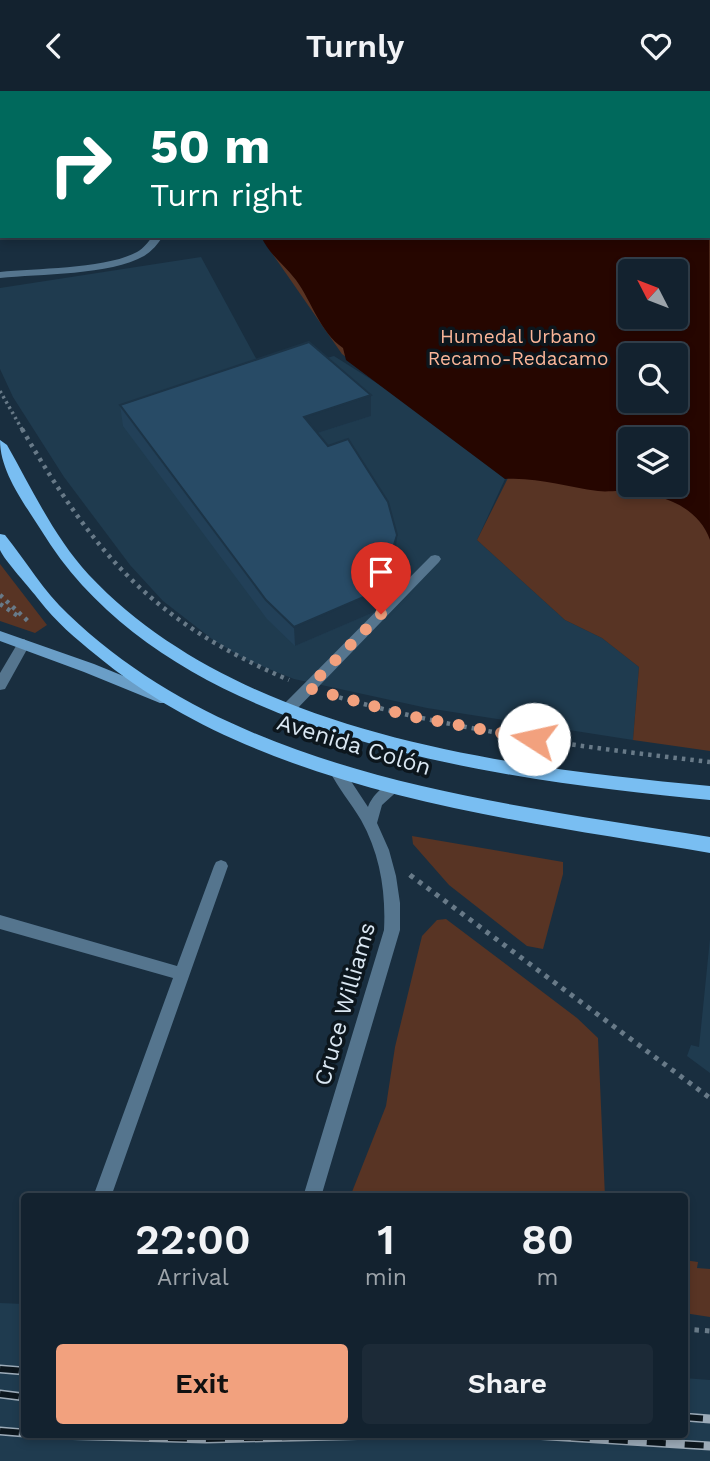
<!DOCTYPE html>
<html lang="en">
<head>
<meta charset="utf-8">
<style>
  :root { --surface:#13222f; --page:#1c2a37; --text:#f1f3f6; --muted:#9da4aa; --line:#323f4b; --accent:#f2a17e }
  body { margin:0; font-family:"Work Sans",sans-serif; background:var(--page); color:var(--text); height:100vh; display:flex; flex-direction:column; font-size:26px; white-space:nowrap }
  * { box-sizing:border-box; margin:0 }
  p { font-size:23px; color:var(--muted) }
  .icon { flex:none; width:38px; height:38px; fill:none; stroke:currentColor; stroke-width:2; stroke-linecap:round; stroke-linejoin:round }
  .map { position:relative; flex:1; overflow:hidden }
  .sheet { position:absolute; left:21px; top:1102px; width:667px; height:245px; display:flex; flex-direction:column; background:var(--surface); border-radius:7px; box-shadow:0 4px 10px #0003,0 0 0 2px var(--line) }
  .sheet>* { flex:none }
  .guide { position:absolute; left:0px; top:0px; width:710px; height:147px; box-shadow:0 4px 10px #0003,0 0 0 2px var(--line); background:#00695c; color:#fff; overflow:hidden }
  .needle { width:46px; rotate:312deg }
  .tools { position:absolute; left:618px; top:168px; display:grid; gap:14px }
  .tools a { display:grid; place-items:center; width:70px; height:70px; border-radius:7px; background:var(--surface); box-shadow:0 4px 10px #0003,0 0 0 2px var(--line); font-size:35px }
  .pin { position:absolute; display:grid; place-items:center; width:60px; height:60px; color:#fff; margin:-72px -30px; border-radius:50% 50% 50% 0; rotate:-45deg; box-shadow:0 0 7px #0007 }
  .pin .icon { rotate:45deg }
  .me { position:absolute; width:77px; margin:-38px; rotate:280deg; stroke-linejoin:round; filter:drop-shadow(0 0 5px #0008) }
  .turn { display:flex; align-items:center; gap:24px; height:147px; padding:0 35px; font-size:32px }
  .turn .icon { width:91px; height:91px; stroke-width:2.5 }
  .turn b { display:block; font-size:49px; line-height:60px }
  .eta { display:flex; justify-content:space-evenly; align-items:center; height:119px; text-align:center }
  .eta b { font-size:42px; font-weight:600; line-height:49px }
  .primary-button { display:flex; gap:14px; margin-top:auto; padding:14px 35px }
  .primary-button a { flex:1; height:80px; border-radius:7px; background:var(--accent); color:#111; font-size:28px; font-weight:600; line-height:80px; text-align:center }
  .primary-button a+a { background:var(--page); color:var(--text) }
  header { display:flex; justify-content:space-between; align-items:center; height:91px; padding:0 35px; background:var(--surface); font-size:32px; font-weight:600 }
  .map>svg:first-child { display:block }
  .built { fill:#1f3b4f }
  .green { fill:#583424; fill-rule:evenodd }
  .water { fill:#260600; fill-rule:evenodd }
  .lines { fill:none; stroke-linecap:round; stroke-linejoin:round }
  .path-far2 { stroke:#687a88; stroke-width:3.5; stroke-dasharray:2.5 3.5; stroke-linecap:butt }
  .path-far1 { stroke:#687a88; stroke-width:4.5; stroke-dasharray:3.5 5; stroke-linecap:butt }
  .path { stroke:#687a88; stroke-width:5; stroke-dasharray:4.5 6; stroke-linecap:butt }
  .service { fill:#55758e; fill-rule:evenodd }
  .minor { fill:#55758e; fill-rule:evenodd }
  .secondary { fill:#6a9ec7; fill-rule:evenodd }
  .primary { fill:#79bef2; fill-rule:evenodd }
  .rail-casing { stroke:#9cabb8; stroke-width:9 }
  .rail { stroke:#0c161d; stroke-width:6; stroke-dasharray:19; stroke-linecap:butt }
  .wall { fill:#224058 }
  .shaded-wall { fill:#1c3447 }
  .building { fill:#284b66; stroke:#1c3447; stroke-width:2 }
  .route { stroke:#f2a17e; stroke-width:12; stroke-dasharray:0 21.6 }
  .labels { text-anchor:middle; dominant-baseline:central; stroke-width:7; stroke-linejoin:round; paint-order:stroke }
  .far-park-label { font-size:19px; fill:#fbb699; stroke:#0c161d }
  .street-label { font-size:23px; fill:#dae7f2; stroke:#0c161d }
</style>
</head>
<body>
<header><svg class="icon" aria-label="back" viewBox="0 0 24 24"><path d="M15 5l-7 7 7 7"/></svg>Turnly<svg class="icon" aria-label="heart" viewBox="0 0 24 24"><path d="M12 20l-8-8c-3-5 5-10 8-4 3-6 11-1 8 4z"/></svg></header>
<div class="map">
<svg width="710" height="1370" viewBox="0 0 710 1370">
  <rect width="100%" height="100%" fill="#192e3f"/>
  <!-- built -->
  <path class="built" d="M201,166L265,284L334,265L421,320L505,388L477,449L565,529L602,547L639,576L633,649L427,617L294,588L244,568L212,548L163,510L130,474L64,386L13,306L0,278V197Z
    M710,848V982L687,965L691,954L699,956Z
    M0,1212L24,1213V1344H684V1287L710,1289V1370H0Z"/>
  <!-- green -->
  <path class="green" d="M710,57V660L633,649L639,576L602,547L565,529L477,449L508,387L342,263L269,158L709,145ZM630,180H676V226H630ZM630,264H676V310H630ZM630,348H676V394H630Z
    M0,473L47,534L35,542L0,530Z
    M412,745L563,771V783L543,858L527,855L449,794L413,753Z
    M446,828L577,927L598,947L605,1106H350L386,1015L395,956L422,845L437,829Z
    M684,1169L698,1171L697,1177L710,1178V1226L684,1222Z"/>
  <!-- water -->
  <path class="water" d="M231,0H614L616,2H231Z
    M709,56L710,449C697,412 655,401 620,400C612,400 605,401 598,400C566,396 538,386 505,388L346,269L343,257C320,241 312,211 296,189C284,173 269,164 261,145H709ZM630,180H676V226H630ZM676,264V310H630V264ZM630,348H676V394H630Z"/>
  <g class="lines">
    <!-- path-far2 -->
    <path class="path-far2" d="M625,0L628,2
      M0,300L23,340"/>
    <!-- path-far1 -->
    <path class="path-far1" d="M22,338C96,465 152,530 289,589
      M0,504L31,533
      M0,513L21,527
      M331,604C455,640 582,656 710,671
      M410,784L412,786"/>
    <!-- path -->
    <path class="path" d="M410,784L710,1007
      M684,1238L710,1240"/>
    <!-- service -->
    <path class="service" d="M148,0H156V2H148Z
      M153,145H163C158,153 152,160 144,165C111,184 39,183 0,187V181C37,177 106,178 137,161C144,157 148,151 153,145Z
      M435,464L439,465L441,468L439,471L293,622H283L281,618L283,614L431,465Z"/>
    <!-- minor -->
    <path class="minor" d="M24,548L30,553L5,598L0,599V582L19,550Z
      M336,673L341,675L368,716C372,704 388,688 401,691L403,695L382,714L377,732L389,759L396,785L400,812V839L321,1106H303L384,839C386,801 380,763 361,729C351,712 338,697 329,679L331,675Z
      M221,769L226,771L228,775L111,1106H93L173,887L0,838V824L177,875L214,775L216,771Z"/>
    <!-- secondary -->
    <path class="secondary" d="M0,540L94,573L170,604L172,608L170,612H160L84,581L0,550Z"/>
    <!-- primary -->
    <path class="primary" d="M0,349L7,354C32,398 54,446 89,484C239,643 504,676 710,695V709C491,688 166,646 41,439C24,412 0,381 0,349Z
      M0,443L5,444C26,470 44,501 68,523C237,685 490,710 710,746V762C505,727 261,701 96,564C75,547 56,531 39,509C31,498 4,469 0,459C0,455 0,447 0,443Z"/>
    <!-- rail casing -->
    <g class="rail-casing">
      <path id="rail" d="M0,1278L24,1280
        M0,1303L24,1306
        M684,1326L710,1328
        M0,1340L24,1342
        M54,1344L206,1348L378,1344
        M533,1344L710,1355"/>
    </g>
    <!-- rail -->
    <use href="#rail" class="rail"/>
  </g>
  <!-- wall -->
  <path class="wall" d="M120,314L371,325L318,342L397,444L396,464L379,519L295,555L267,528L123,335Z"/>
  <!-- shaded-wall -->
  <path class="shaded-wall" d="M0,70H2V91H0Z
    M371,304V325L305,346L304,326Z
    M397,444L396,464L379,519L295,555L294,536Z"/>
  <!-- building -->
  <path class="building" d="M0,0H112L113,2H2V70H0Z
    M309,251L371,304L304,326L328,355L348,348L388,411L397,444L380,499L294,536L266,509L120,314Z"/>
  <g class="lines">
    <!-- route -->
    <path class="route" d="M381,523L308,597L410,625L534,648"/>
  </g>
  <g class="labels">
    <!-- far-park labels -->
    <g class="far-park-label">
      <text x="518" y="245">Humedal Urbano<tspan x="518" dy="22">Recamo-Redacamo</tspan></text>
    </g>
    <!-- street labels -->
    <g class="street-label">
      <text transform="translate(354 654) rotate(17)">Avenida Colón</text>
      <text transform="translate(345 913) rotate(-74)">Cruce Williams</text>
    </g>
  </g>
</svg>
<div class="tools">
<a><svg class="needle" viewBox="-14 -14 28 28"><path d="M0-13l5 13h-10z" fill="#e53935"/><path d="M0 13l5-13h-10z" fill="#9da4aa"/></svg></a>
<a><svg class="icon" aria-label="search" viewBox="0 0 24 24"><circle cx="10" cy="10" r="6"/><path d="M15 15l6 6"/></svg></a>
<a><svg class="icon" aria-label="layers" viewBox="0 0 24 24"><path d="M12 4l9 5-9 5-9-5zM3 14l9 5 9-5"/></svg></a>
</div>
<div class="pin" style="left:381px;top:523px;background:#d93025"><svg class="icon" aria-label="arrive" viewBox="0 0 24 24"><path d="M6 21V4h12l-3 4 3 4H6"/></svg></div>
<svg class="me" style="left:534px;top:648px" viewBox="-20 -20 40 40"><circle r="19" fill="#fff"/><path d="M0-13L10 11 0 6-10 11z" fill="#f2a17e"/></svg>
<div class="guide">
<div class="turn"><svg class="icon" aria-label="right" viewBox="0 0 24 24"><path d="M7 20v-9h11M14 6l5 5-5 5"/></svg><div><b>50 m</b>Turn right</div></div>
</div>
<section class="sheet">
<div class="eta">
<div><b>22:00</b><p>Arrival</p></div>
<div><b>1</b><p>min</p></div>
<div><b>80</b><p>m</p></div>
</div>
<div class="primary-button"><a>Exit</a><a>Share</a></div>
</section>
</div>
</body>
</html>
